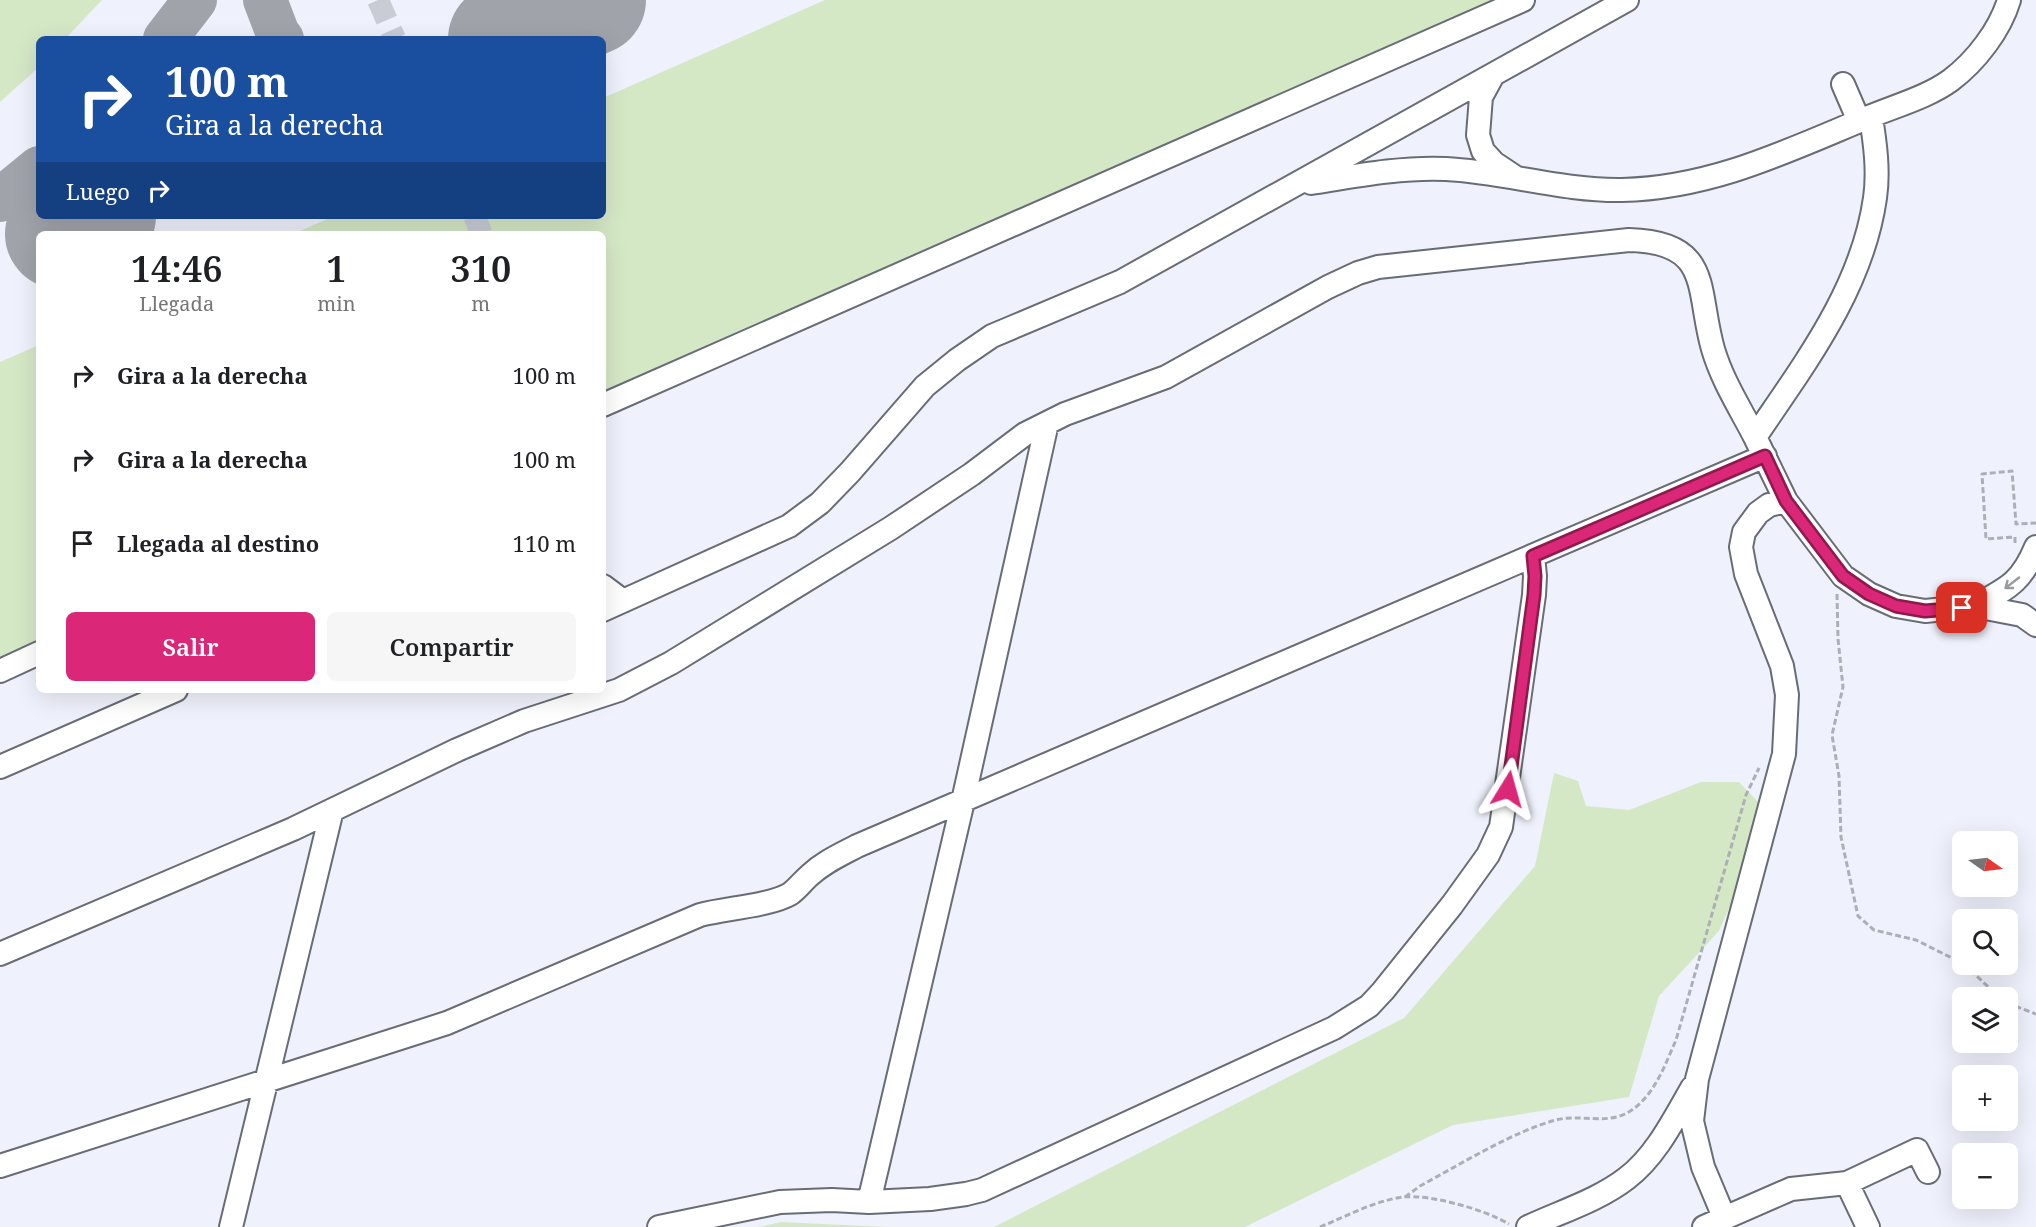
<!DOCTYPE html>
<html lang="es">
<head>
<meta charset="utf-8">
<style>
  :root { --surface:#fff; --page:#f6f6f6; --text:#202124; --muted:#757577; --accent:#db2777 }
  body { margin:0; font-family:"Noto Serif",serif; background:var(--page); color:var(--text); height:100vh; display:flex; flex-direction:column; font-size:22px; white-space:nowrap }
  * { box-sizing:border-box; margin:0 }
  p { font-size:20px; color:var(--muted) }
  .icon { flex:none; width:33px; height:33px; fill:none; stroke:currentColor; stroke-width:2; stroke-linecap:round; stroke-linejoin:round }
  .map { position:relative; flex:1; overflow:hidden }
  .sheet { position:absolute; left:36px; top:231px; width:570px; height:462px; display:flex; flex-direction:column; background:var(--surface); border-radius:9px; box-shadow:0 6px 24px #0002 }
  .sheet>* { flex:none }
  .banner { position:absolute; left:36px; top:36px; width:570px; height:183px; border-radius:9px; box-shadow:0 6px 24px #0002; background:#1a4fa0; color:#fff; overflow:hidden }
  .needle { width:39px; rotate:104deg }
  .tools { position:absolute; left:1952px; top:831px; display:grid; gap:12px }
  .tools a { display:grid; place-items:center; width:66px; height:66px; border-radius:9px; background:var(--surface); box-shadow:0 6px 24px #0002; font-size:30px }
  .pin { position:absolute; display:grid; place-items:center; width:51px; height:51px; color:#fff; margin:-26px; border-radius:12px; box-shadow:0 3px 9px #0006 }
  .me { position:absolute; width:66px; margin:-33px; rotate:8deg; stroke-linejoin:round; filter:drop-shadow(0 0 4px #0008) }
  .turn { display:flex; align-items:center; gap:21px; height:126px; padding:0 30px; font-size:27px }
  .turn .icon { width:78px; height:78px; stroke-width:2.5 }
  .turn b { display:block; font-size:42px; line-height:51px }
  .then { display:flex; align-items:center; height:57px; padding:0 30px; background:#0003; gap:12px; font-size:22px }
  .eta { display:flex; justify-content:space-evenly; align-items:center; height:102px; text-align:center }
  .eta b { font-size:36px; font-weight:600; line-height:42px }
  .button { display:flex; gap:12px; margin-top:auto; padding:12px 30px }
  .button a { flex:1; height:69px; border-radius:9px; background:var(--accent); color:#fff; font-size:24px; font-weight:600; line-height:69px; text-align:center }
  .button a+a { background:var(--page); color:var(--text) }
  ul { padding:0; list-style:none }
  li { display:flex; align-items:center; gap:18px; height:84px; padding:0 30px }
  li div { flex:1 }
  li b { display:block; font-size:22px }
  li em { font-style:normal }
  .map>svg:first-child { display:block }
  .green { fill:#d5e8c6 }
  .lines { fill:none; stroke-linecap:round; stroke-linejoin:round }
  .taxiway { stroke:#a0a4aa; stroke-width:44 }
  .runway { stroke:#a0a4aa; stroke-width:110 }
  .minor-tunnel { stroke:#c9ccd5; stroke-width:22; stroke-dasharray:22 11; stroke-linecap:butt }
  .minor-casing { stroke:#686c74; stroke-width:26 }
  .path { stroke:#acafb6; stroke-width:3; stroke-dasharray:6 3; stroke-linecap:butt }
  .minor { stroke:#fff; stroke-width:22 }
  .oneway { stroke:#999a9c }
  .route-casing { stroke:#8e194d; stroke-width:15 }
  .route { stroke:#db2777; stroke-width:10 }
</style>
</head>
<body>
<div class="map">
<svg width="2036" height="1227" viewBox="0 0 2036 1227">
  <rect width="100%" height="100%" fill="#eff2fc"/>
  <!-- green -->
  <path class="green" d="M0,0H102L65,39H39V67L0,102Z
    M825,0H1523L603,405V234H293L334,216H603V98Z
    M39,345V653L0,671V362Z
    M1554,773L1578,781L1586,806L1629,810L1701,782H1739L1760,804L1751,859L1719,931L1659,996L1629,1097L1453,1125L1245,1227H994L1404,1018L1535,866Z
    M781,1222L887,1227H758Z"/>
  <g class="lines">
    <!-- taxiway -->
    <path class="taxiway" d="M265,0L278,34L282,39
      M165,39L195,0
      M0,200L39,168"/>
    <!-- runway -->
    <path class="runway" d="M503,39L591,0
      M60,234L101,216"/>
    <!-- minor-tunnel -->
    <path class="minor-tunnel" d="M378,0L395,39
      M474,216L482,234"/>
    <!-- minor casing -->
    <g class="minor-casing">
      <path id="minor" d="M1493,75L1481,97L1478,135L1483,151L1494,163L1515,177
        M1843,84L1859,121
        M1311,183C1355,176 1401,167 1446,169C1505,172 1563,191 1622,190C1712,188 1787,151 1869,117C1895,106 1928,97 1951,80C1976,61 2000,30 2009,0
        M603,405L1523,0
        M1786,501L1755,437C1805,363 1862,289 1875,198C1879,171 1875,143 1871,117
        M603,586L623,601
        M1975,606C2008,588 2021,583 2036,547
        M603,610L789,526L820,503L850,472L925,386L957,360L992,336L1120,282L1627,0
        M0,671L39,653
        M0,767L176,690
        M0,954L293,829L457,750L524,721L619,690L671,663L891,528L972,474L1025,434L1065,414L1166,377L1328,287L1358,273L1378,267L1629,240C1713,242 1696,290 1713,349C1722,380 1740,408 1755,437
        M0,1166L447,1023L700,915C726,908 769,906 790,894C797,889 803,881 810,875C824,862 840,855 857,846L1765,456
        M1847,1183L1917,1150L1928,1172
        M869,1202L963,801L1047,423
        M1724,1217L1703,1167L1692,1121L1697,1079L1784,754L1787,695L1782,666L1746,574L1741,547L1744,532L1758,513L1769,505L1786,501L1843,576L1869,594L1896,606L1925,611L1975,606L2022,615L2036,625
        M231,1227L332,810
        M659,1227L780,1202L832,1200L869,1202L930,1199L966,1194L982,1190L1334,1028L1369,1006L1383,991L1452,905L1488,855L1501,827L1534,595L1535,576L1533,556
        M1528,1227C1560,1212 1599,1200 1627,1178C1656,1156 1674,1119 1692,1088
        M1704,1227L1791,1189L1847,1183L1868,1227"/>
    </g>
    <!-- path -->
    <path class="path" d="M2015,543V537L1986,539L1982,474L2012,471L2016,524L2036,523
      M1837,594L1838,639L1843,687L1832,735L1839,776L1841,837L1858,916L1874,930L1916,940L1962,963
      M1964,964L2000,998
      M2007,1003L2036,1014
      M1405,1197L1420,1186C1461,1164 1512,1132 1556,1120C1578,1114 1604,1124 1625,1114C1653,1100 1664,1067 1676,1040L1746,795L1759,768
      M1320,1227C1347,1216 1374,1201 1403,1197C1430,1194 1486,1210 1509,1224"/>
    <!-- minor -->
    <use href="#minor" class="minor"/>
  </g>
  <!-- one-way arrows -->
  <defs><path id="oneway-shaft" d="M-6 0H5M1.5-3L5.5 0L1.5 3" fill="none" stroke-width="1.6" stroke-linecap="round" stroke-linejoin="round" transform="scale(1.5)"/></defs>
  <use class="oneway" href="#oneway-shaft" transform="translate(2012 583) rotate(142)"/>
  <g class="lines">
    <!-- route casing -->
    <g class="route-casing">
      <path id="route" d="M1508,789L1534,595L1535,576L1533,556L1765,456L1786,501L1843,576L1869,594L1896,606L1925,611L1962,608"/>
    </g>
    <!-- route -->
    <use href="#route" class="route"/>
  </g>
</svg>
<div class="tools">
<a><svg class="needle" viewBox="-14 -14 28 28"><path d="M0-13l5 13h-10z" fill="#e53935"/><path d="M0 13l5-13h-10z" fill="#757577"/></svg></a>
<a><svg class="icon" aria-label="search" viewBox="0 0 24 24"><circle cx="10" cy="10" r="6"/><path d="M15 15l6 6"/></svg></a>
<a><svg class="icon" aria-label="layers" viewBox="0 0 24 24"><path d="M12 4l9 5-9 5-9-5zM3 14l9 5 9-5"/></svg></a>
<a>+</a>
<a>−</a>
</div>
<div class="pin" style="left:1962px;top:608px;background:#d93025"><svg class="icon" aria-label="arrive" viewBox="0 0 24 24"><path d="M6 21V4h12l-3 4 3 4H6"/></svg></div>
<svg class="me" style="left:1508px;top:789px" viewBox="-20 -20 40 40"><path d="M0-17L14 15 0 8-14 15z" fill="#db2777" stroke="#fff" stroke-width="4"/></svg>
<div class="banner">
<div class="turn"><svg class="icon" aria-label="right" viewBox="0 0 24 24"><path d="M7 20v-9h11M14 6l5 5-5 5"/></svg><div><b>100 m</b>Gira a la derecha</div></div>
<div class="then">Luego<svg class="icon" aria-label="right" viewBox="0 0 24 24"><path d="M7 20v-9h11M14 6l5 5-5 5"/></svg></div>
</div>
<section class="sheet">
<div class="eta">
<div><b>14:46</b><p>Llegada</p></div>
<div><b>1</b><p>min</p></div>
<div><b>310</b><p>m</p></div>
</div>
<ul>
<li><svg class="icon" aria-label="right" viewBox="0 0 24 24"><path d="M7 20v-9h11M14 6l5 5-5 5"/></svg><div><b>Gira a la derecha</b></div><em>100 m</em></li>
<li><svg class="icon" aria-label="right" viewBox="0 0 24 24"><path d="M7 20v-9h11M14 6l5 5-5 5"/></svg><div><b>Gira a la derecha</b></div><em>100 m</em></li>
<li><svg class="icon" aria-label="arrive" viewBox="0 0 24 24"><path d="M6 21V4h12l-3 4 3 4H6"/></svg><div><b>Llegada al destino</b></div><em>110 m</em></li>
</ul>
<div class="button"><a>Salir</a><a>Compartir</a></div>
</section>
</div>
</body>
</html>
